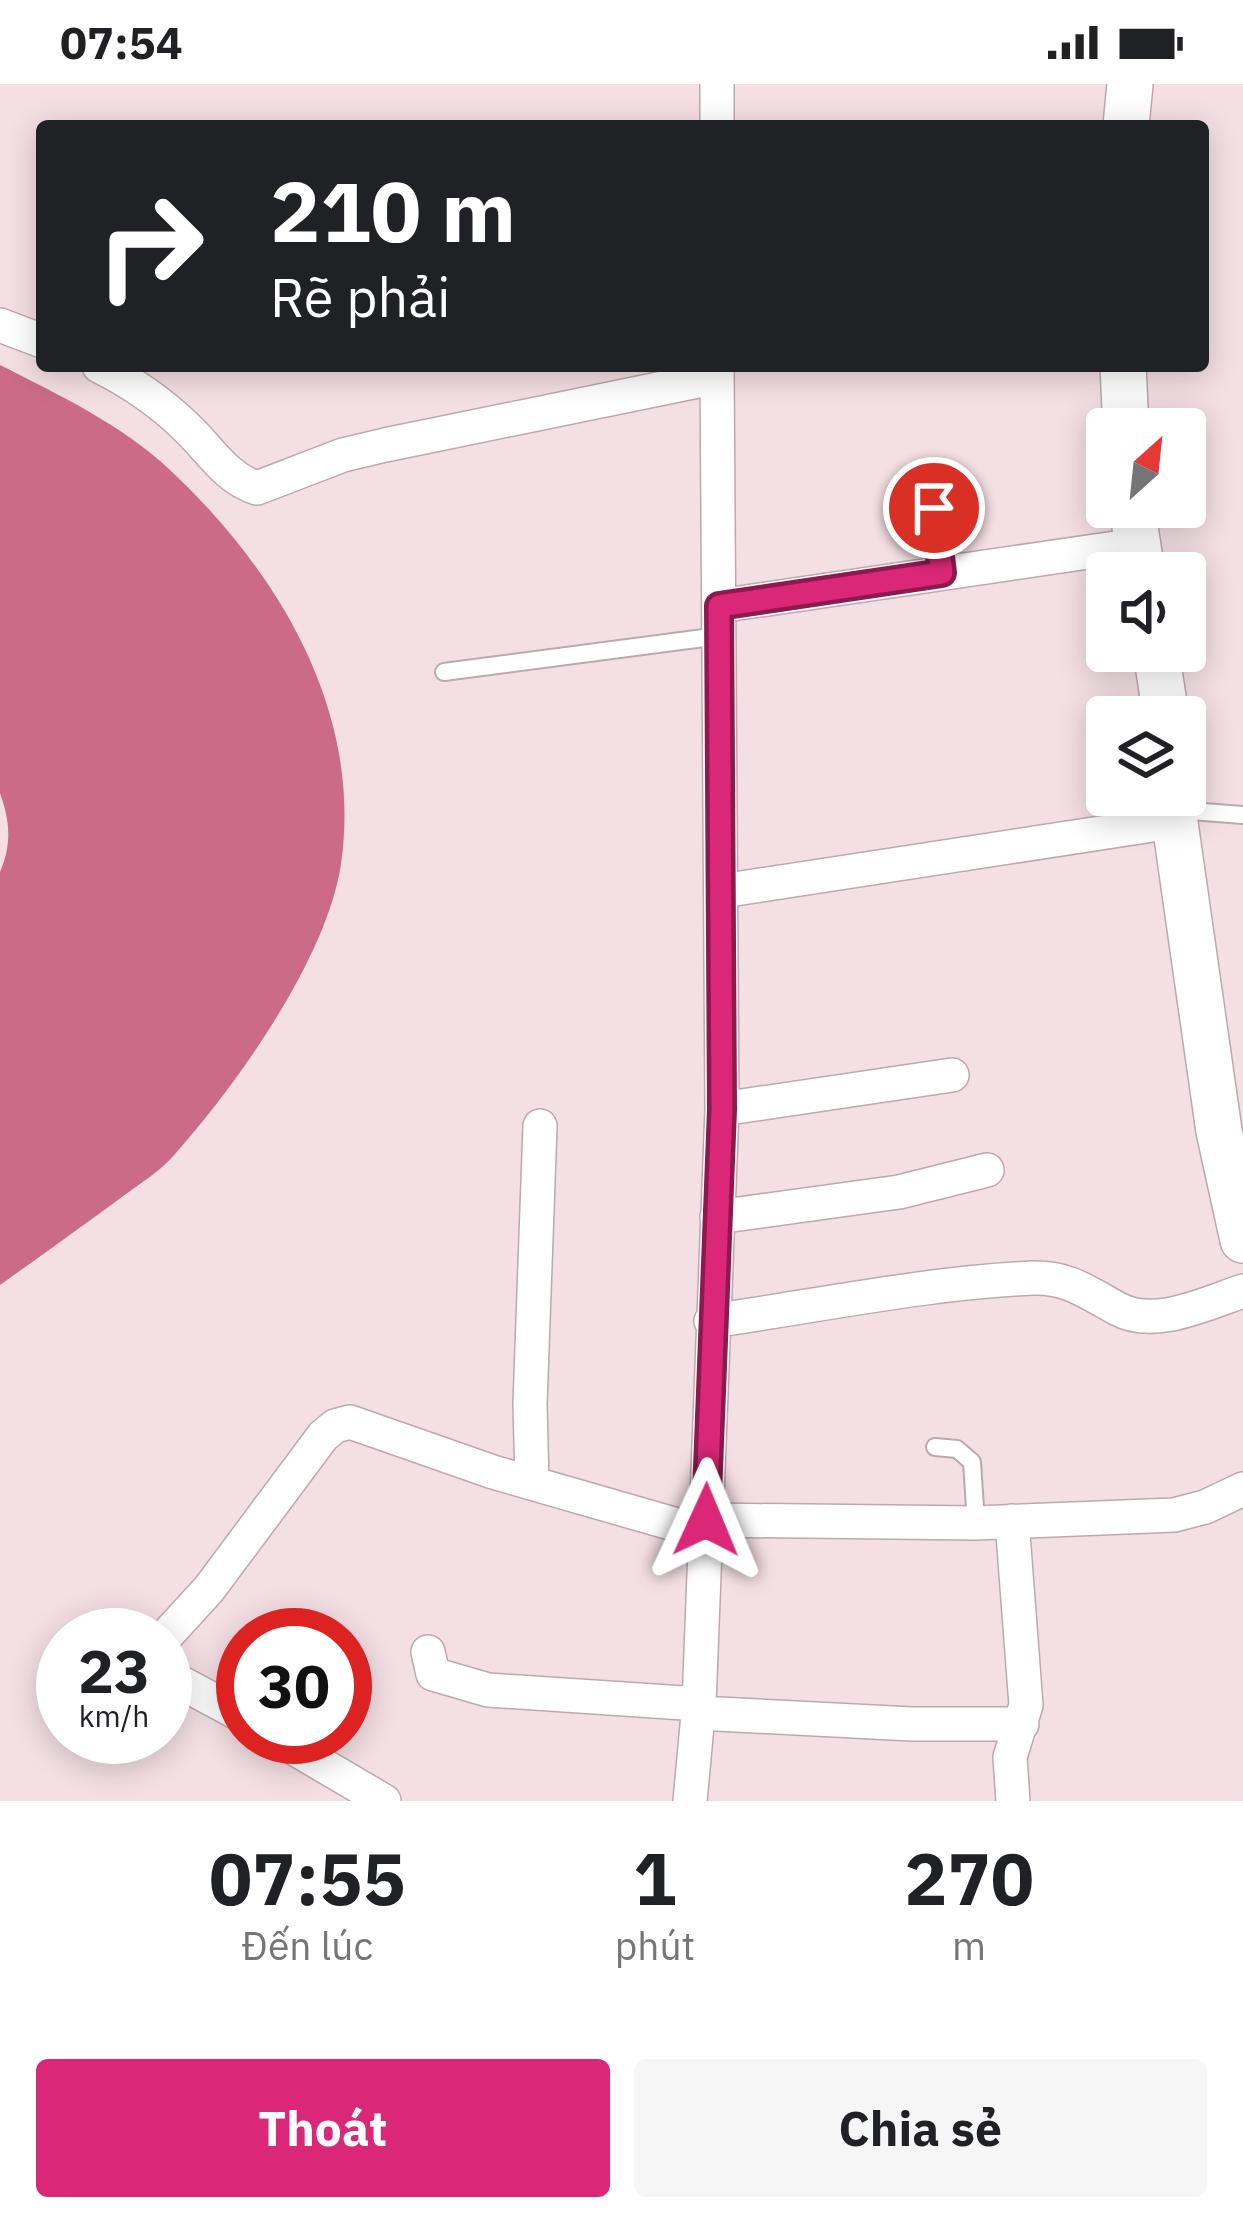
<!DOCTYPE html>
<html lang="vi">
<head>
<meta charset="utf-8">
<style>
  :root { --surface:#fff; --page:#f6f6f6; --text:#202124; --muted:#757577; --accent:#db2777 }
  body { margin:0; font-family:"IBM Plex Sans",sans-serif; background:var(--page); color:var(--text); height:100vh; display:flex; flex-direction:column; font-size:45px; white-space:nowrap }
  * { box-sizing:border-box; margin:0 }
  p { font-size:39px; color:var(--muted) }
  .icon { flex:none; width:66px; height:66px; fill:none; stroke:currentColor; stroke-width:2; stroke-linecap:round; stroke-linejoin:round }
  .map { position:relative; height:1717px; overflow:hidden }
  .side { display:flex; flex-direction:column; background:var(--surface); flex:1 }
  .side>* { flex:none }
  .hud { position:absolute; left:36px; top:36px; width:1173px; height:252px; border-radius:12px; box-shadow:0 6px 30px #0003; background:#202124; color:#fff; overflow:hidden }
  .needle { width:78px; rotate:27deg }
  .fabs { position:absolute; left:1086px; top:324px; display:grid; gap:24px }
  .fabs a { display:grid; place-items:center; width:120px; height:120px; border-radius:12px; background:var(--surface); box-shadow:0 6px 30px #0003; font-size:60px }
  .speed { position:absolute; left:36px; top:1524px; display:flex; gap:24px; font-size:60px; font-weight:700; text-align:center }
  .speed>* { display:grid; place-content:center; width:156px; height:156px; border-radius:50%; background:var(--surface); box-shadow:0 6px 30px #0003; line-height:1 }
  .speed small { font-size:30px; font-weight:400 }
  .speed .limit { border:18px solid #d22; background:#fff; color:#111 }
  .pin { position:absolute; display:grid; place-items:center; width:102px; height:102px; color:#fff; margin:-51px; border:6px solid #fff; border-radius:50%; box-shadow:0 3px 12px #0007 }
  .me { position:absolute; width:132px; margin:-66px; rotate:1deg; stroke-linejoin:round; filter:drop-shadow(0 0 9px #0008) }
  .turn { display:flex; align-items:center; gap:42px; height:252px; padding:0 36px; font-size:54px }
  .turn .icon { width:156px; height:156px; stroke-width:2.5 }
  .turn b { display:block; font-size:84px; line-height:102px }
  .eta { display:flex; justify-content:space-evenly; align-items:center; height:204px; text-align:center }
  .eta b { font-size:72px; font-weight:700; line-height:84px }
  .cta { display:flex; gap:24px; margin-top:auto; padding:24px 36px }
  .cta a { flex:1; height:138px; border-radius:12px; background:var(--accent); color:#fff; font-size:48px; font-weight:700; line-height:138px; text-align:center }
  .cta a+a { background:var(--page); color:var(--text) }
  .status { display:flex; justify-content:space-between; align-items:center; height:84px; padding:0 60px; background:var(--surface); direction:ltr }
  .status svg { height:33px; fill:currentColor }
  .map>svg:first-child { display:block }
  .water { fill:#cb6b88 }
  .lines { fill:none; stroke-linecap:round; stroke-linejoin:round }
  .lane-casing { stroke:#bca9ad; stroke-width:20 }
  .street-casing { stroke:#bca9ad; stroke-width:36 }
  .secondary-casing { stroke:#bca9ad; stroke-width:48 }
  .lane { stroke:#fff; stroke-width:16 }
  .street { stroke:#fff; stroke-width:33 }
  .secondary { stroke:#fff; stroke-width:45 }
  .route-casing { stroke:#8e194d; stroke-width:30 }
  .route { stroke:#db2777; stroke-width:21 }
</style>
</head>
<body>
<div class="status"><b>07:54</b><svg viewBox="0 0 49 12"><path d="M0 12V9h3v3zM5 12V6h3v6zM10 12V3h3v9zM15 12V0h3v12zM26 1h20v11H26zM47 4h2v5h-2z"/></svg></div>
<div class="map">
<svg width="1243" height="1717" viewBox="0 0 1243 1717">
  <rect width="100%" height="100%" fill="#f4dfe4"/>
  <!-- water -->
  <path class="water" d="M0,281C59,311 121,340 170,386C278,487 363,627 341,780C327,874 238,999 175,1070C162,1086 142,1098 126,1110C84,1141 42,1171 0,1201V788C12,760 10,737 0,709Z"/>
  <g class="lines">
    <!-- lane casing -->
    <g class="lane-casing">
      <path id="lane" d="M930,392L942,489
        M444,588L719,552
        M1178,726L1243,731
        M935,1363L957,1365L972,1378L976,1439"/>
    </g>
    <!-- street casing -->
    <g class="street-casing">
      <path id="street" d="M717,42V0
        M0,241L42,257
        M99,282C131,298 159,317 185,342C209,364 225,394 257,404L343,371L385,361L717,293
        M719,522L1136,461
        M722,807L1172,738
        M722,1025L952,991
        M717,1133L899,1108L987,1086
        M711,1237C817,1222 925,1199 1033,1194C1069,1193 1088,1209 1118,1225C1155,1245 1207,1219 1243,1207
        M532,1399L530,1320L540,1042
        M706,1436L976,1439L1174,1431L1205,1423L1243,1405
        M1012,1437L1026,1621L1010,1673L1013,1717
        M165,1553L209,1505L323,1352L335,1342L350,1338L493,1388L705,1449
        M428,1568L433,1590L488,1606L699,1620
        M165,1590L243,1632
        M698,1629L912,1640H1022
        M275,1653L384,1717
        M690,1717L699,1620L722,1025L717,282"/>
    </g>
    <!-- secondary casing -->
    <g class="secondary-casing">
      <path id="secondary" d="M1126,42L1130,0
        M1123,282L1126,345
        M1132,423L1142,489
        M1156,567L1166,633
        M1171,711L1219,1047L1243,1156"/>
    </g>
    <!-- lane -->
    <use href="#lane" class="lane"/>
    <!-- street -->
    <use href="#street" class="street"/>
    <!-- secondary -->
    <use href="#secondary" class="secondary"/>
  </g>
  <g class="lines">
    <!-- route casing -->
    <g class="route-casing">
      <path id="route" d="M706,1436L722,1025L719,522L942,489L934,424"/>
    </g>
    <!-- route -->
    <use href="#route" class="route"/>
  </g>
</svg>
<div class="fabs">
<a><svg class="needle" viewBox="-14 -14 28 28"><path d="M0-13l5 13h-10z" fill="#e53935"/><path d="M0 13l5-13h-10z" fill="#757577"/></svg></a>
<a><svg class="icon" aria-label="sound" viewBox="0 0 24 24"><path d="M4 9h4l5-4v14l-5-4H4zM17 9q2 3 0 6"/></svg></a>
<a><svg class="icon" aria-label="layers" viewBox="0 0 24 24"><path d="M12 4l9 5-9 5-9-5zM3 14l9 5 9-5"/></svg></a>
</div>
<div class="speed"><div>23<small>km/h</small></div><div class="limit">30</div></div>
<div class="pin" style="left:934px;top:424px;background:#d93025"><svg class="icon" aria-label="arrive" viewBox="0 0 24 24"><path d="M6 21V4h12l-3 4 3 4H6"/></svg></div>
<svg class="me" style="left:706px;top:1436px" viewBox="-20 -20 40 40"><path d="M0-17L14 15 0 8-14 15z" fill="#db2777" stroke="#fff" stroke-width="4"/></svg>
<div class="hud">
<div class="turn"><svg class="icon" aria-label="right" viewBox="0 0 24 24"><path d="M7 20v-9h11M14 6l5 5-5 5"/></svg><div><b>210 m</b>Rẽ phải</div></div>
</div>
</div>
<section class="side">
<div class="eta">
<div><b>07:55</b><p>Đến lúc</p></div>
<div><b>1</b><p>phút</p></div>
<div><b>270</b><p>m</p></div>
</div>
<div class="cta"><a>Thoát</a><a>Chia sẻ</a></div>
</section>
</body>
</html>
